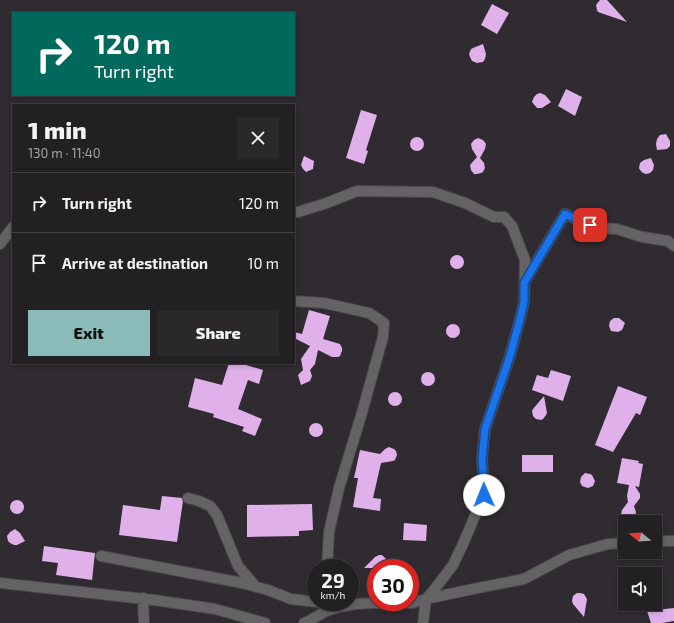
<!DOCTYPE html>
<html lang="en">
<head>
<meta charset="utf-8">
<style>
  :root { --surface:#232024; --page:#2b282c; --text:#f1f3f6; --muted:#a3a3a6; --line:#403e41; --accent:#8bbbb9 }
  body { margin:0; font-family:"Exo 2",sans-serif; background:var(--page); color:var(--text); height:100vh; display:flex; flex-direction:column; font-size:15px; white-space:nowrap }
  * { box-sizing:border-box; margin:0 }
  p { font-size:13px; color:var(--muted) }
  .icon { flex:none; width:22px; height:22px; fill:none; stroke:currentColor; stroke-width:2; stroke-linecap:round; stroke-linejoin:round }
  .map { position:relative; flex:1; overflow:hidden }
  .details { position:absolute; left:12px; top:104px; width:283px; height:260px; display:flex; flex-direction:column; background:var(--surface); border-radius:0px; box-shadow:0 2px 6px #0003,0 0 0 1px var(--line) }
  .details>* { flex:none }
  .hud { position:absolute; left:12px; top:12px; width:283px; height:84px; border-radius:0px; box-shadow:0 2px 6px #0003,0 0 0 1px var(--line); background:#00695c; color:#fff; overflow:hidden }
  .needle { width:26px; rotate:288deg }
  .tools { position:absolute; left:618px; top:515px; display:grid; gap:8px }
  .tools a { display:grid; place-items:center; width:44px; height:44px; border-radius:0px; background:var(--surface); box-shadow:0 2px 6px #0003,0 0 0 1px var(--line); font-size:20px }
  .speed { position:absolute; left:307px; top:559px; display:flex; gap:8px; font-size:20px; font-weight:700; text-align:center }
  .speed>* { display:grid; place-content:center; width:52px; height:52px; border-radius:50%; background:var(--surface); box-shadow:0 2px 6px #0003,0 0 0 1px var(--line); line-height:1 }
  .speed small { font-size:10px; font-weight:400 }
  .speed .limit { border:6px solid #d22; background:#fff; color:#111 }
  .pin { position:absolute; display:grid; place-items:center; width:34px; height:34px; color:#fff; margin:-17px; border-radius:8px; box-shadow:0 2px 6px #0006 }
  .me { position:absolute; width:44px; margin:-22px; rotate:359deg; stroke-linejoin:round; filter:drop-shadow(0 0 3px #0008) }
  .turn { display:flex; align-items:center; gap:14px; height:84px; padding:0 16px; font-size:18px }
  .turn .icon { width:52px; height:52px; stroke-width:2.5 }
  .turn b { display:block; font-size:28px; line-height:34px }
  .round { display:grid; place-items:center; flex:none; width:42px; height:42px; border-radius:0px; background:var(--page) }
  .head { display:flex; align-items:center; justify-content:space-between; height:68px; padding:0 16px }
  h1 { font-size:24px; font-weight:800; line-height:30px }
  .action { display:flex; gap:8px; margin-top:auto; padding:8px 16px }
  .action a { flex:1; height:46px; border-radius:0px; background:var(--accent); color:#111; font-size:16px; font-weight:800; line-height:46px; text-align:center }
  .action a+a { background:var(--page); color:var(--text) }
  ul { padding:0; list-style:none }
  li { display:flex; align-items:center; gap:12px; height:60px; padding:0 16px; border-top:1px solid var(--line) }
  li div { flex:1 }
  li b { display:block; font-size:15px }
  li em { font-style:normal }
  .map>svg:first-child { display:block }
  .building { fill:#e0b0eb }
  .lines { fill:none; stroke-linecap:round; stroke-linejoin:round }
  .minor-casing { stroke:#4a464b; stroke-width:12 }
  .minor { stroke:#656265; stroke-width:10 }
  .route-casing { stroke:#114b97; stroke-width:10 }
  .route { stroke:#1a73e8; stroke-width:7 }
</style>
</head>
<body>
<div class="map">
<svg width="674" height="623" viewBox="0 0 674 623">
  <rect width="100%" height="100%" fill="#2f2b30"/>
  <!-- building -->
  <path class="building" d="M600,0H607L627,22L598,12L597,10L596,5Z
    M492,4L509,13L497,34L481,25Z
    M483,44L486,54L485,59L483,62L477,63L472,61L470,57L469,54L471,49L473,48Z
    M566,89L582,97L575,116L558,106Z
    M540,93L545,95L551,102L542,108H537L532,102L534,97L537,94Z
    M361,110L377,115L366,150L368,151L364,164L346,158Z
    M666,134L670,141V146L667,149L657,150L656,144L657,139L660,135Z
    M410 144a7 7 0 1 1 14 0a7 7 0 1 1-14 0Z
    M478,138L483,140L486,144L485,149L480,158L484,163L485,168L483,172L481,173L477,174H474L471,170L470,165L477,157L472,149L471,144L474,140Z
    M304,156L314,161L313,169L306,172L303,169L301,165Z
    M651,158L654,165L653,170L650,173L646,174L643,173L640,170L639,168L640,163L644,160Z
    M450 262a7 7 0 1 1 14 0a7 7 0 1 1-14 0Z
    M309,310L330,316L323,339L340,344L342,348V351L340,356L338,357H332L318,350L315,364L310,370L312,376L310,381L301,385L298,375L303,370L301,359L310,346L294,338V332L302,334Z
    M614,318H619L625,323L622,330L618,332L611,331L609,326L610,321Z
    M446 331a7 7 0 1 1 14 0a7 7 0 1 1-14 0Z
    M229,363H246V365L263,370L259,384L248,380L238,409L262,419L255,436L242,431L244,427L213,417L214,414L188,407L195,378L222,385Z
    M551,370L571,376L563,401L532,390L537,375L548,378Z
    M421 379a7 7 0 1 1 14 0a7 7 0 1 1-14 0Z
    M618,386L647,397L640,415L636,413L613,452L595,445Z
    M388 399a7 7 0 1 1 14 0a7 7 0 1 1-14 0Z
    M544,396L547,413L546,415L543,419L541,420L536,419L533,416L532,411L533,409Z
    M309 430a7 7 0 1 1 14 0a7 7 0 1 1-14 0Z
    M389,447L394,449L396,451L397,455L395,460L393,461L381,463L373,498L381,499L380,511L353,507L358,478H354L360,450L380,454L385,449Z
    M522,455H553V472H522Z
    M622,458L639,461L638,463L643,464L639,487L635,486L640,494V498L634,506L636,512L635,517L634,519L630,521H625L622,518L621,515L622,510L628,502L627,496L629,485L617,483Z
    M585,473L590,474L592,475L595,481L593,486L588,488L582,486L580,482L581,477Z
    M162,496L182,498L183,501L177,542L119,535L123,505L160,510Z
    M10 507a7 7 0 1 1 14 0a7 7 0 1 1-14 0Z
    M312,504L313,530L299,531V536L247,537V505Z
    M404,523L427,525L426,541L403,540Z
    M15,529L20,533L25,541L17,545H14L10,543L8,541L7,536L10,532Z
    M44,546L95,553L92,580L56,575L58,563L42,561Z
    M379,555H382L386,559L389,568H364L375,557Z
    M577,593H580L584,594L587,599L584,617L573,604L572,601L573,596Z
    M674,608V621L662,623H651L647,611Z"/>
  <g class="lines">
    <!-- minor casing -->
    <g class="minor-casing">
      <path id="minor" d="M294,212H298L327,203L357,191L433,192L465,203L494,217H504L512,226L525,260L524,302L521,315L510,356L485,429L482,460L483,472V495L479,506L463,544L453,565L433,591L426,599L412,603H374L355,604L339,607L324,612L309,621L304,623
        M0,244L13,227
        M525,281L565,214L589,225L602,228L617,229L642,237L668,241L674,246
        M294,301L324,303L369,313L384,323L383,337L361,416L339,488L329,532L327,568
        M188,498L199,501L210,506L217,515L238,566L256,587
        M655,541H674
        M101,556L242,583L268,590L291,599L317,602
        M0,583L154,600L215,609L265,623
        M143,598L144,623
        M423,623L426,599L478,588L524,579L569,555L608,544L625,543"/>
    </g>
    <!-- minor -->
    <use href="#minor" class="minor"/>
  </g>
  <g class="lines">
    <!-- route casing -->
    <g class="route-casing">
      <path id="route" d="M484,495L483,472L482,460L485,429L510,356L521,315L524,302V283L565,214L590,225"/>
    </g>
    <!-- route -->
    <use href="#route" class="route"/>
  </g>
</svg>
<div class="tools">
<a><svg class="needle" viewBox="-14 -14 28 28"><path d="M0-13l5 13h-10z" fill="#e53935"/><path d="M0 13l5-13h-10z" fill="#a3a3a6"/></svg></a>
<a><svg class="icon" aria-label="sound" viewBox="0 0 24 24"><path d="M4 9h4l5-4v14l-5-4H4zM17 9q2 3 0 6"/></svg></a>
</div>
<div class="speed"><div>29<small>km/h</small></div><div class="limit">30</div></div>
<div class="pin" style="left:590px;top:225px;background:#d93025"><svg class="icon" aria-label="arrive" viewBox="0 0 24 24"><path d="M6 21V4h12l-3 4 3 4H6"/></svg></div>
<svg class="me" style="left:484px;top:495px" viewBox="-20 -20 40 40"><circle r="19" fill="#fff"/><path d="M0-13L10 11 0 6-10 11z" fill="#1a73e8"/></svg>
<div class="hud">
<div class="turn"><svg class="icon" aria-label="right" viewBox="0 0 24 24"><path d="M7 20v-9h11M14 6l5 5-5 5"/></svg><div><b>120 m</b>Turn right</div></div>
</div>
<section class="details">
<div class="head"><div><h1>1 min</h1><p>130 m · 11:40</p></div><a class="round"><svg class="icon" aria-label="close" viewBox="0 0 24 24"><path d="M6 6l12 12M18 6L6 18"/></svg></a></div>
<ul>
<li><svg class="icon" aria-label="right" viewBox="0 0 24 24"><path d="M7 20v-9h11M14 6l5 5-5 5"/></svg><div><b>Turn right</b></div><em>120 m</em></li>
<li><svg class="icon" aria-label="arrive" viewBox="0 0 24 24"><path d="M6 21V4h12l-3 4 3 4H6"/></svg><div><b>Arrive at destination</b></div><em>10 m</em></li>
</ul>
<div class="action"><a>Exit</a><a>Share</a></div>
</section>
</div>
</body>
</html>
